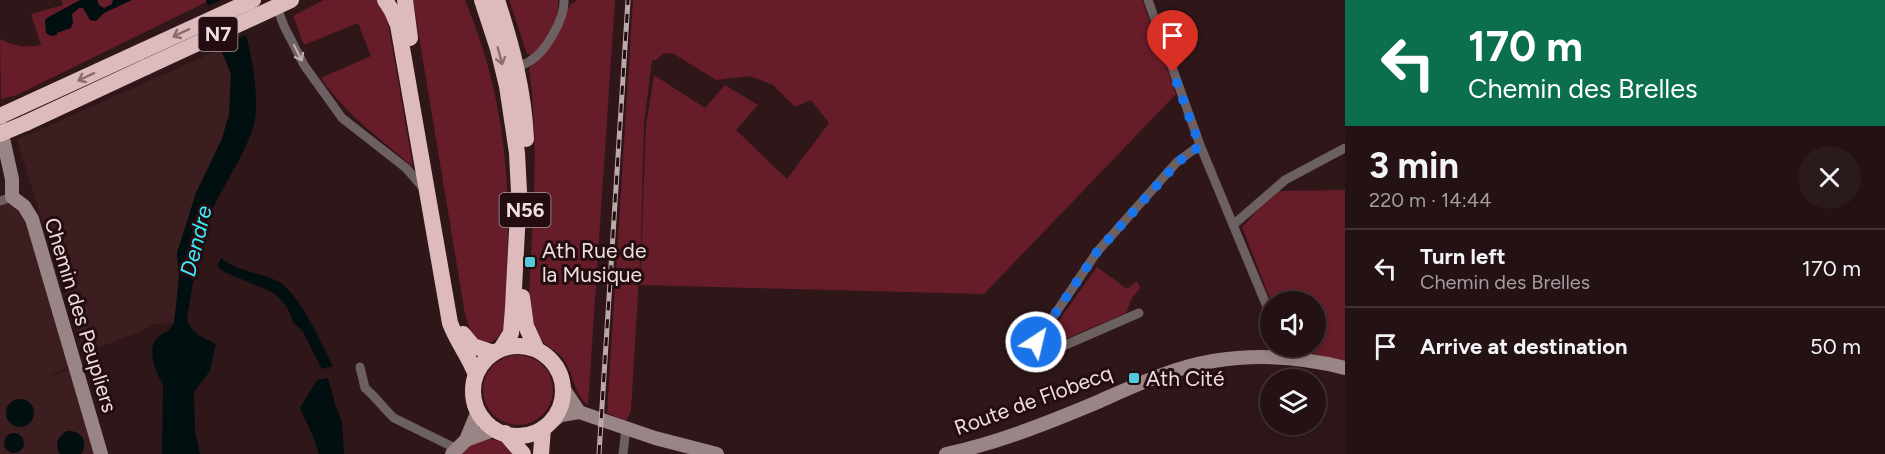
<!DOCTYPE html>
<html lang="en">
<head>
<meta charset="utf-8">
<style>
  :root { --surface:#231113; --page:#2b1a1c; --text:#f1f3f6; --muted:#a39da0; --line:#403133 }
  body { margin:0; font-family:Figtree,sans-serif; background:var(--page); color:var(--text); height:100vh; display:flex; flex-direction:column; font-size:22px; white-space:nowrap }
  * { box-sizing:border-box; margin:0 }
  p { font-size:20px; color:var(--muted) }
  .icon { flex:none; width:33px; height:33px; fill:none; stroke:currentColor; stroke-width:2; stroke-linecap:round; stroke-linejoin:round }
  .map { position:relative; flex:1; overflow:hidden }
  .drawer { display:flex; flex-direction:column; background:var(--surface); width:540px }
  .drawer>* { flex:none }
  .hud { background:#0b6e4f; color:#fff; overflow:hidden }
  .buttons { position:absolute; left:1260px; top:291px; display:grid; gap:12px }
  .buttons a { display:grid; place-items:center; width:66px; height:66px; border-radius:50%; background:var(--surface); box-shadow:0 3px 9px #0003,0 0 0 2px var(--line); font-size:30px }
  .pin { position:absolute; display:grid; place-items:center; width:51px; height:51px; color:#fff; margin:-62px -26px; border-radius:50% 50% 50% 0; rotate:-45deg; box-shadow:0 0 6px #0007 }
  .pin .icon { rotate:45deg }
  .me { position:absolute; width:66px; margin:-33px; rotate:35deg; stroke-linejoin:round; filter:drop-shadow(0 0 4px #0008) }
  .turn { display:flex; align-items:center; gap:21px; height:126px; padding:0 24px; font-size:27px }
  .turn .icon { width:78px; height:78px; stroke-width:2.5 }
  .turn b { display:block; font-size:42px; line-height:51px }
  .round { display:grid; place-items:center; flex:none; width:63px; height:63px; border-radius:32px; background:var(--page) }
  .summary { display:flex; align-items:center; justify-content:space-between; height:102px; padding:0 24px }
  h1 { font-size:36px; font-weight:700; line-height:45px }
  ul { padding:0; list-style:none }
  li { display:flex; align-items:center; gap:18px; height:78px; padding:0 24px; border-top:2px solid var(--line) }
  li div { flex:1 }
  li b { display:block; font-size:22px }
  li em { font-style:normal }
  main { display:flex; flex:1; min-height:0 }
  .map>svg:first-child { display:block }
  .built { fill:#3c1d20 }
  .green { fill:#671c29 }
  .water { fill:#020f11 }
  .pier { fill:#2f1719 }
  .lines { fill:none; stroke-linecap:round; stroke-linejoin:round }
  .street { stroke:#6d6060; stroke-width:9 }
  .secondary { stroke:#9a8586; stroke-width:14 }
  .highway { stroke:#ddbbbd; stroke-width:16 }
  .rail-casing { stroke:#bca8aa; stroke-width:5 }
  .rail { stroke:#240d10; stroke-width:3; stroke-dasharray:9; stroke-linecap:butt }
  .highway-bridge { stroke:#ddbbbd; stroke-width:16 }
  .oneway { stroke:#8a6d6f }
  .oneway2 { stroke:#bcacac }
  .route { stroke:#1a73e8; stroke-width:10; stroke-dasharray:0 18 }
  .poi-dot { fill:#52cbd9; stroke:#240d10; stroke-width:2 }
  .labels { text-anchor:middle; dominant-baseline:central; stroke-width:6; stroke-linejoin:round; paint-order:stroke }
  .shield { fill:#240d10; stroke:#b39fa1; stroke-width:1.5 }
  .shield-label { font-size:20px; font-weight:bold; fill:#f0dedf }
  .poi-label { font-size:21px; fill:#f0dedf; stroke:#240d10; text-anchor:start }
  .street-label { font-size:21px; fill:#f0dedf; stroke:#240d10 }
  .water-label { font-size:22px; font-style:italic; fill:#3bedff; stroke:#240d10 }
</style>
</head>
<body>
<main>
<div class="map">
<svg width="1345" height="454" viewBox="0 0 1345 454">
  <rect width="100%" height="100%" fill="#2f1719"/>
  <!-- built -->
  <path class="built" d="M221,49L231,74L229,115L222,139L196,193L177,253L179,275L174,323L153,324L142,331L84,353L17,140Z
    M0,201H19L74,363L41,380L69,370L95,454H0Z"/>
  <!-- green -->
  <path class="green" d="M61,0H206V2L17,95L1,99L0,39C14,46 26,48 41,45L31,14L63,5Z
    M324,0H378L386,11L413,167C380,138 346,115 321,78L371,56L358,23L304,45L293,16Z
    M413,0H465C488,55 502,113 506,173C510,224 507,277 504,328C500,338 488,348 478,340C470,334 468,322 465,314Z
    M509,0H558C560,22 548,41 532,55L527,54Z
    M578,0H615L588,405C573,393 575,379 566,363C561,354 553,350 545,344C534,333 531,314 529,299C532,222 540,145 529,68L542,55L571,4Z
    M633,0H1142L1176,94L984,294L640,285L646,125L654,75L705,108L725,85L758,105L736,130L787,179L829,123L811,100L795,107L773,85L750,76L716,80L674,54L664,53L656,60H652L644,124L641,242L631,411L626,421L607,413Z
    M1345,190V362L1315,354L1302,347L1316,346V302L1271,301L1242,227L1276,191Z
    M1097,267L1127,289L1137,281L1140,288L1132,298L1126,313L1070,337L1060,338L1056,333L1055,326Z
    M483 390a35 35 0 1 1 70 0a35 35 0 1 1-70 0Z
    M488,438L502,442L514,454H461L475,441Z"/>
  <!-- water -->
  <path class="water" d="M80,0H97L99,5L104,8L112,4L113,0H132L104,13L96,21L90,20L83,8H79L72,14L73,23L71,28L57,33V35L51,36L46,33L45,20L47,18Z
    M206,0H236C247,34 265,100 251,134C237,169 212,201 202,237C195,263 192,292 187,318C190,333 204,338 216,344L210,371L194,392L195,431L200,454H162L163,384C156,374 147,350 156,339C162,332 170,332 174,323L179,279L177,253L196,193L222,139L229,115L231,74L221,49Z
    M221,258C236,271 259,272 277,281C299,291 321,344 333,366L322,369L302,330L294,324L287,307L281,300L272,292L224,272L217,266Z
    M328,378L335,404L342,423L344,454H319L312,434L300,408L317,380Z
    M6 413a14 14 0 1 1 28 0a14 14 0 1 1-28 0Z
    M67,431C82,430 89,442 81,454H60C54,445 58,436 67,431Z
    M4 443a10 10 0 1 1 20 0a10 10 0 1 1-20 0Z"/>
  <!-- pier -->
  <path class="pier" d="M221,0H239L250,33L217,48L205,7Z"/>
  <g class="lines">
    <!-- street -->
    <path class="street" d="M1148,0L1200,145L1270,314
      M276,5L284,26L304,65L342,118L406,168L425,190
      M517,67C521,65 526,64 530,61C546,52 565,18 564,0
      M0,201L12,197
      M1233,225L1285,180L1345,148
      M1139,313L1047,353L1036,342L1097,252L1177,162L1200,145
      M360,367L365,388C376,397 383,408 394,418L457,449
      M623,454L626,428"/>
    <!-- secondary -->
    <path class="secondary" d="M0,125L12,179V197L24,206L32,219L101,454
      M563,388L579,412
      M551,422L561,415L579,412L655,438L717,454
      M466,440L478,411
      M452,454L466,440L496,429
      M946,454C997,443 1045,424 1093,404C1132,387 1171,368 1213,361C1257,354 1303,357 1345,368"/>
    <!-- highway -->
    <path class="highway" d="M385,0L392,11L398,25L450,323C457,342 469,356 476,375
      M405,0L410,38
      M482,0L498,49L507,86L517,153L519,192L513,308L511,333L501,349
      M497,0C512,46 524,91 526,139
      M0,116L253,0
      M26,123L146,67
      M522,297L526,326L537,350
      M463,334L473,346L494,353
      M473 391a45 45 0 1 1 90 0a45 45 0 1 1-90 0Z
      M505,433L523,454
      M541,454L543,428"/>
    <!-- rail casing -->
    <g class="rail-casing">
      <path id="rail" d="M599,454L628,0"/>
    </g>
    <!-- rail -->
    <use href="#rail" class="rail"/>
    <!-- highway-bridge -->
    <path class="highway-bridge" d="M146,67L291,0
      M0,134L26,123"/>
  </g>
  <!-- one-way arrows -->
  <defs><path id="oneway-shaft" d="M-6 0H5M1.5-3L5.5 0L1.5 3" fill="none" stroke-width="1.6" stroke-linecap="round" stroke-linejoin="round" transform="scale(1.5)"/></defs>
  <g class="oneway">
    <use href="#oneway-shaft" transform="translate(181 33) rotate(155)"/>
    <use href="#oneway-shaft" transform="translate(500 56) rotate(75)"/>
    <use href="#oneway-shaft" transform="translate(86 77) rotate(155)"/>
  </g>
  <use class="oneway2" href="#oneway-shaft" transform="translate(298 53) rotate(63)"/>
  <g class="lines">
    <!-- route -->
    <path class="route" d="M1036,342L1097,252L1178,162L1200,146L1173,72"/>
  </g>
  <!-- markers -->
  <g class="poi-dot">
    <rect x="524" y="256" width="12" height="12" rx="3"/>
    <rect x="1128" y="372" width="12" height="12" rx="3"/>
  </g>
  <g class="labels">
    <!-- shield labels -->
    <g class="shield">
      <rect x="198.5" y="17" width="39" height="34" rx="4.5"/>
      <rect x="499.5" y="193" width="51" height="34" rx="4.5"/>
    </g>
    <g class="shield-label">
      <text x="218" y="34">N7</text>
      <text x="525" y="210">N56</text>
    </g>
    <!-- poi labels -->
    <g class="poi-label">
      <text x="542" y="250">Ath Rue de<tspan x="542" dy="24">la Musique</tspan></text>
      <text x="1146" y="378">Ath Cité</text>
    </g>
    <!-- street labels -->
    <g class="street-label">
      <text transform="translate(81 315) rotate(73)">Chemin des Peupliers</text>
      <text transform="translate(1033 400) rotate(-20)">Route de Flobecq</text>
    </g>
    <!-- water labels -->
    <g class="water-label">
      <text transform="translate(196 241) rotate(-76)">Dendre</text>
    </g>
  </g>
</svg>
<div class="buttons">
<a><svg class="icon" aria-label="sound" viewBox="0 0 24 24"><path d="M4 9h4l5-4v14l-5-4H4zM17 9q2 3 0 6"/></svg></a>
<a><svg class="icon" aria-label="layers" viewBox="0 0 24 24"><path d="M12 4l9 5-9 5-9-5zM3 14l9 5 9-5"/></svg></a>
</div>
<div class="pin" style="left:1173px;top:72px;background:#d93025"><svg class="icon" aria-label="arrive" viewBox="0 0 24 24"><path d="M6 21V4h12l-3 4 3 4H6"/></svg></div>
<svg class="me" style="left:1036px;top:342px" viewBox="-20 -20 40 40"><circle r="17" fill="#1a73e8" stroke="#fff" stroke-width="3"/><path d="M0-11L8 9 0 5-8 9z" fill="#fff"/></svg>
</div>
<section class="drawer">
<div class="hud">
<div class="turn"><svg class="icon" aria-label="left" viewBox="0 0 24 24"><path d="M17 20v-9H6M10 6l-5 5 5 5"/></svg><div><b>170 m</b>Chemin des Brelles</div></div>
</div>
<div class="summary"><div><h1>3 min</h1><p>220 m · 14:44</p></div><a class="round"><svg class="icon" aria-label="close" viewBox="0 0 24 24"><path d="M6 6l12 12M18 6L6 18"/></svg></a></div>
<ul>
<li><svg class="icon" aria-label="left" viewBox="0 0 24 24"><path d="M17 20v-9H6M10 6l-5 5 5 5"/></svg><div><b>Turn left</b><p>Chemin des Brelles</p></div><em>170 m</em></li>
<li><svg class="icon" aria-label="arrive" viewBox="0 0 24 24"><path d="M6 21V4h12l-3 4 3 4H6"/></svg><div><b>Arrive at destination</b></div><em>50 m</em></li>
</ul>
</section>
</main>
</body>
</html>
